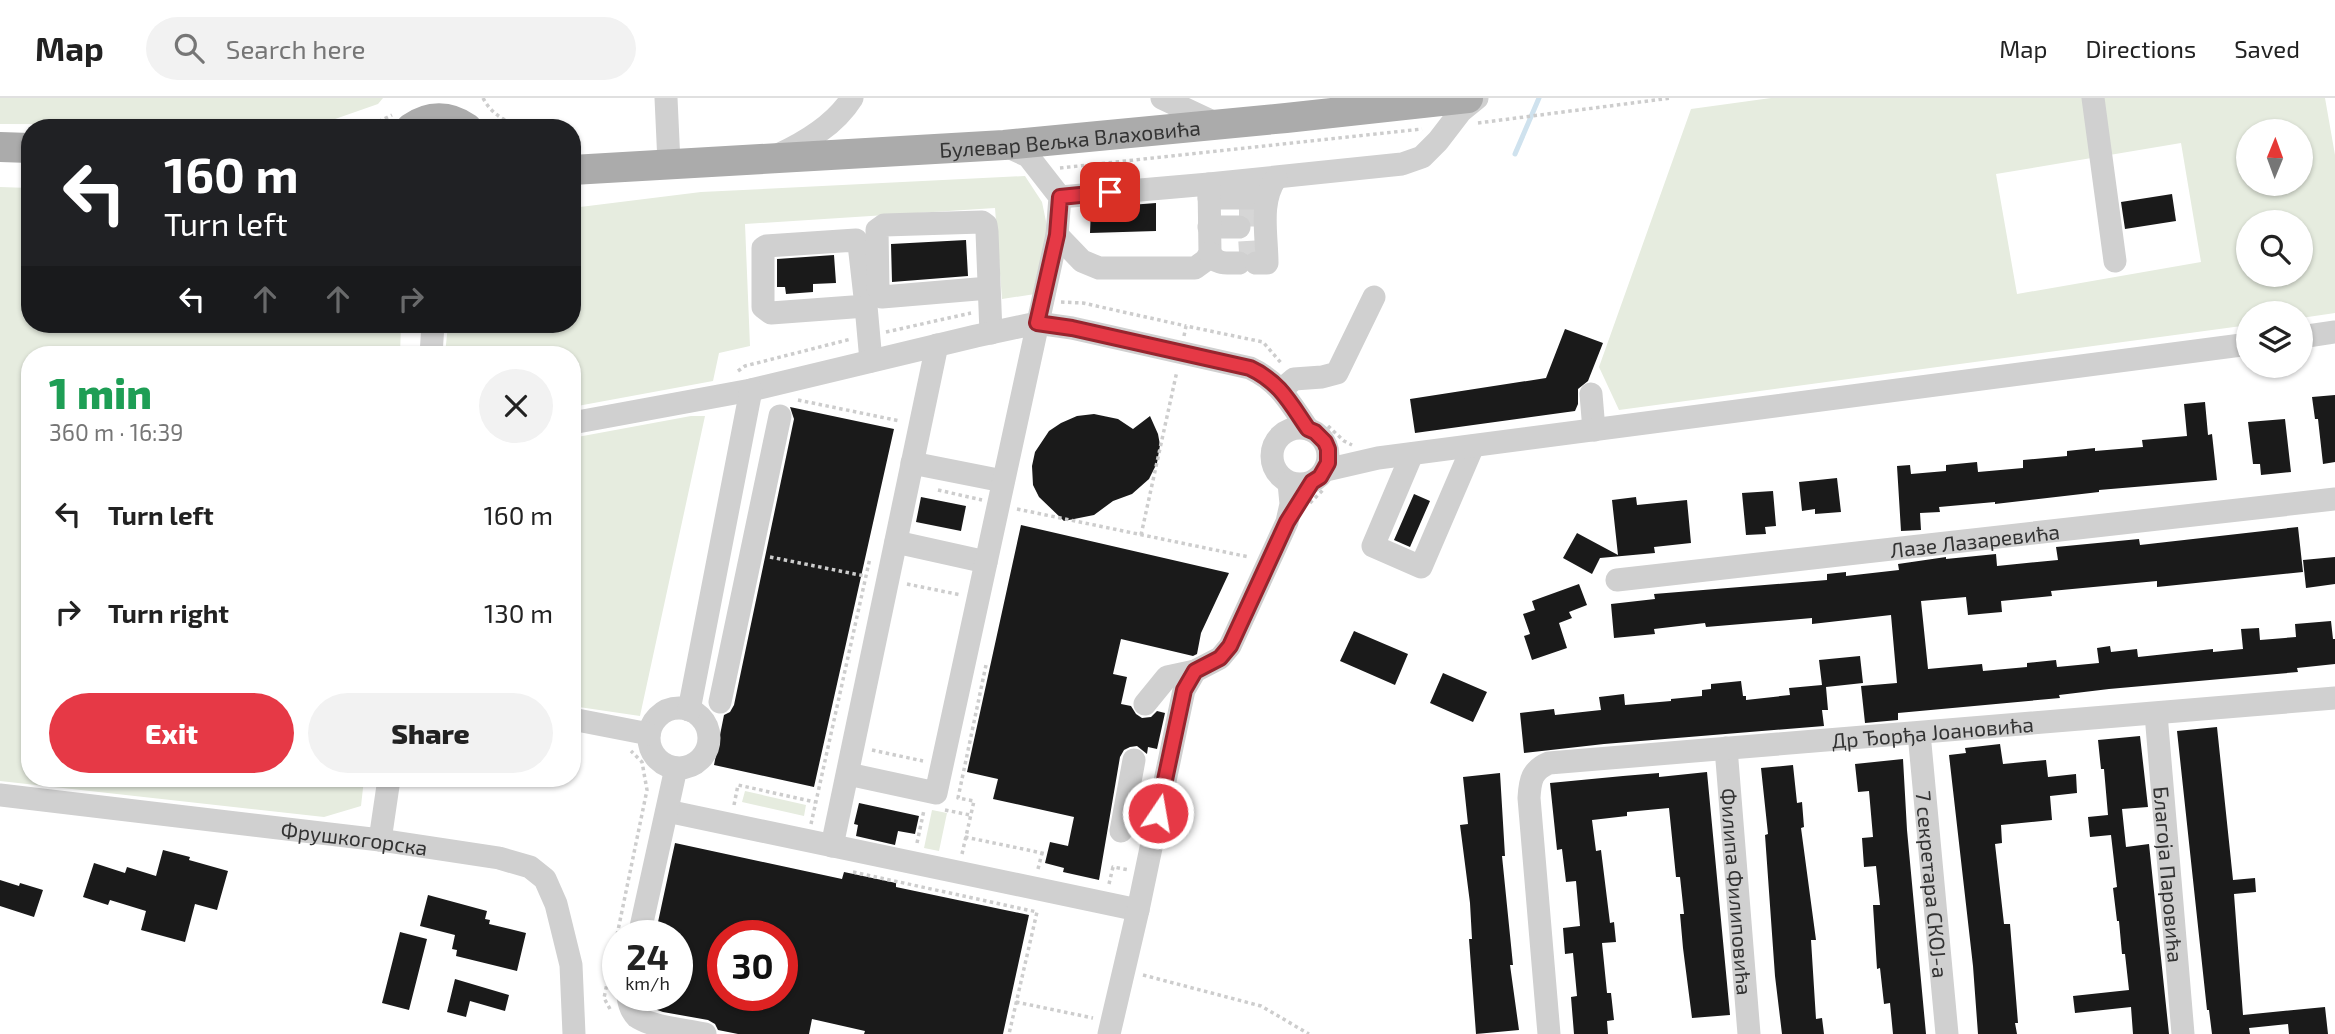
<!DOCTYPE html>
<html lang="en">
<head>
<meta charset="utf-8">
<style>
  :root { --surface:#fff; --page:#f2f2f2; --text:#222; --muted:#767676; --line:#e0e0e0; --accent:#e63946 }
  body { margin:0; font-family:"Exo 2",sans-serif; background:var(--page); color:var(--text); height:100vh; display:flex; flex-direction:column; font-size:26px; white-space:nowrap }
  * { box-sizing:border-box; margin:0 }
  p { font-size:23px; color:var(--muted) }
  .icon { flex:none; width:38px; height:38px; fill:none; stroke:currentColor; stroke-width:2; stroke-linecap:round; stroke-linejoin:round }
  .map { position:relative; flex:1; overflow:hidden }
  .side { position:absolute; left:21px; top:248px; width:560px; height:441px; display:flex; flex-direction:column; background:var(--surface); border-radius:28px; box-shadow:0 2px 5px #0004 }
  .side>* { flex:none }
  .banner { position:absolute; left:21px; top:21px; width:560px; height:214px; border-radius:28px; box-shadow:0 2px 5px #0004; background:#202124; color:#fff; overflow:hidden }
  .needle { width:46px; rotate:1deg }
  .fabs { position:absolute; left:2236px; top:21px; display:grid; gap:14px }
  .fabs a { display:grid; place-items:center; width:77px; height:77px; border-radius:50%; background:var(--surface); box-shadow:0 2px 5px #0004; font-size:35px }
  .speed { position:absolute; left:602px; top:822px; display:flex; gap:14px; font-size:35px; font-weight:700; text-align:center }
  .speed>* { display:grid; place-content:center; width:91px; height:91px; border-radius:50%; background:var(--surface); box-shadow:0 2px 5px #0004; line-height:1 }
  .speed small { font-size:18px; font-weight:400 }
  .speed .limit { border:10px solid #d22; background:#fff; color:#111 }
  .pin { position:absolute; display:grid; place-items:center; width:60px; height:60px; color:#fff; margin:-30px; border-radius:14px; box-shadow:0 4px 10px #0006 }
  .me { position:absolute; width:77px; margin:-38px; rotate:12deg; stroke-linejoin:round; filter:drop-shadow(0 0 5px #0008) }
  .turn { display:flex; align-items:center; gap:24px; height:147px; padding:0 28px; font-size:32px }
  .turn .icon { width:91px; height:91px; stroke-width:2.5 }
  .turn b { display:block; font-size:49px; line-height:60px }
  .lanes { display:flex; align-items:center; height:66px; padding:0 28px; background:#0003; justify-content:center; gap:35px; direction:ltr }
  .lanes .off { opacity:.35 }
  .round { display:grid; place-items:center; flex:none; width:74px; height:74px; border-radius:37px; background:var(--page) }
  .summary { display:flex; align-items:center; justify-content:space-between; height:119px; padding:0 28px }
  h1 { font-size:42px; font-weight:800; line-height:52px; color:#1e9e55 }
  .action { display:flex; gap:14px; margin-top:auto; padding:14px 28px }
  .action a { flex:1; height:80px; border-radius:42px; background:var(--accent); color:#fff; font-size:28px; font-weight:800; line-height:80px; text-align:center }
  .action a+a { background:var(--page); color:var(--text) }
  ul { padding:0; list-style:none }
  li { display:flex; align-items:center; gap:21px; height:98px; padding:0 28px }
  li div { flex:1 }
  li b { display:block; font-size:26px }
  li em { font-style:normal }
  header { display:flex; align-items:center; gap:42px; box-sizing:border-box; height:98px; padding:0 35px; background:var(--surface); border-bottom:2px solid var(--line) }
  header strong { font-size:33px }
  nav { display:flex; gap:38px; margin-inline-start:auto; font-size:24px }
  .search { width:490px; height:63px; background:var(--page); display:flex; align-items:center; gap:18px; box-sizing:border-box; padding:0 24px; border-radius:38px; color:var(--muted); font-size:26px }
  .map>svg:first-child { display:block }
  .green { fill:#e6ecdf; fill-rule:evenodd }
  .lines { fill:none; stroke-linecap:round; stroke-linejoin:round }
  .stream { stroke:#cfe2ee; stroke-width:5 }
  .building { fill:#1a1a1a; fill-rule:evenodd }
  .minor-tunnel { stroke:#d6d6d6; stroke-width:23; stroke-dasharray:23 11; stroke-linecap:butt }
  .path { stroke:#cdcdcd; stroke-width:3.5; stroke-dasharray:3.5 3.5; stroke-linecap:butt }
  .minor { stroke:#d0d0d0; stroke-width:23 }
  .major { stroke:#ababab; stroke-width:30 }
  .route-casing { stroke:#96252e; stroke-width:18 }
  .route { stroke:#e63946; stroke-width:12 }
  .labels { text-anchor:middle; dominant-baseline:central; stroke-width:7; stroke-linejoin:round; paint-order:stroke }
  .street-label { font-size:21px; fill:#333; stroke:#fff }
</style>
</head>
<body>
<header>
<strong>Map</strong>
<div class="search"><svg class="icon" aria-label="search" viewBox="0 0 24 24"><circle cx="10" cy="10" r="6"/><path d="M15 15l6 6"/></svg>Search here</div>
<nav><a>Map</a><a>Directions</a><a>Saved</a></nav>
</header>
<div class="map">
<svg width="2335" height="936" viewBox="0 0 2335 936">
  <rect width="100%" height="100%" fill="#fff"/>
  <!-- green -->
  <path class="green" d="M0,0H383L378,6L318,27L0,26Z
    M1771,0H2325L2335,57V215L2301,220V215H2249V227L1619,312L1599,269L1691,11ZM2249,33H2301V86H2249ZM2181,45L2201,164L2017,196L1996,76ZM2249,124H2301V177H2249Z
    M1025,78L1042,104L1049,138L1035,196L1002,201L995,110L745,126L750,248L719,255L713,283L572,309V257H445L448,226H572V110L701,94Z
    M0,89L30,90V226H401L400,257H30V681H364L361,708L324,719L0,683Z
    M691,318H705L640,618L572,608V340Z
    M745,693L806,707L804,718L742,704Z
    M932,712L947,715L939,753L924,750Z"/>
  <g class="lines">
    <!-- stream -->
    <path class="stream" d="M1515,56L1539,0"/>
  </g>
  <!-- building -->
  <path class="building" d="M2172,96L2176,123L2125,131L2121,104Z
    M1156,105V133L1090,135L1091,110Z
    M966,142L968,178L892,184L891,146Z
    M834,157L836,185L813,186V194L786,196L785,189H777V161Z
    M1565,231L1603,245L1588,283L1578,291V306L1575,313L1415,335L1410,301L1546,280Z
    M2335,297V364L2323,366L2318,321H2315L2312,299Z
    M2205,304L2208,337L2212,336L2217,382L2099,392V394L1995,406V404L1939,409L1940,414L1920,415L1921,432L1901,433L1897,368L1910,367L1911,376L1946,373V367L1977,364L1978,374L2023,370V362L2067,358V353L2095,350V353L2143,349L2142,342L2187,338L2184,306Z
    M790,309L894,331L814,689L714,667L724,617L730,614L734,607L794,321Z
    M1094,316L1118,321L1133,331L1150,318L1158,336L1160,347L1157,365L1149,381L1132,396L1113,403L1094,417L1064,423L1039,399L1033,387L1032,368L1035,354L1049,333L1061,325L1077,318Z
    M2285,321L2291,374L2261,377L2260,366H2253L2248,324Z
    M1837,380L1841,414L1815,416V411L1802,413L1799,384Z
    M1773,393L1776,428L1765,429L1766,436L1746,437L1742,395Z
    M1414,396L1430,403L1410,449L1394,442Z
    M921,399L966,408L961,433L916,424Z
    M1636,399L1637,407L1687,402L1691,445L1654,449L1655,455L1600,460L1592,476L1563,460L1577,435L1618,457L1612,402Z
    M1021,427L1229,475L1201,535L1197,556L1193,558L1121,541L1113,576L1127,579L1121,606L1131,608L1136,616L1142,620L1151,619L1157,613L1165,615L1157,651L1148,649L1147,656L1137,648L1130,649L1124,652L1120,659L1099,782L1063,774L1064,770L1045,765L1050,744L1068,748L1074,719L993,701L998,681L967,674Z
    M2298,429L2303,474L2157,489V483L2051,493L2052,498L2001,503L2002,514L1968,517L1966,499L1921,503L1928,571L1982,566L1983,573L2027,569V565L2056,562L2057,569L2099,565L2097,550L2110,548L2111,554L2137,551L2138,559L2213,551V554L2243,551L2241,531L2259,530L2260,542L2296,539L2295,526L2331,523L2333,541H2335V566L2297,570L2298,574L2109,591L2059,597L2060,600L1898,615V622L1865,625L1861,588L1897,585L1891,517L1812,526V520L1706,529L1705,525L1654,531L1655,536L1614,540L1611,506L1655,501L1654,496L1827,482V476L1846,474V478L1899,472L1898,466L1946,459V461L1996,456L1997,468L2058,462L2056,449L2139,441L2140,447Z
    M2335,459V486L2306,490L2303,462Z
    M1579,486L1587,507L1569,514L1572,520L1559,525L1567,550L1532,562L1524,538L1530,536L1523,516L1535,512L1532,503Z
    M1354,533L1408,556L1395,587L1340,563Z
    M1860,558L1863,585L1826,589L1828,612H1822L1824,628L1604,646L1524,655L1520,615L1554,611L1555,617L1601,612L1599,599L1624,596L1625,607L1671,603V601L1702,598V592L1711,591V586L1741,583L1743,598H1746V602L1790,597L1789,590L1822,587L1819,562Z
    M1443,575L1487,594L1473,624L1430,605Z
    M2217,629L2233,782L2255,780L2256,794L2234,796L2243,917L2325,909L2328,936H2289L2288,926L2249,930L2250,936H2212L2209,912H2207L2177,633Z
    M2140,638L2148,709L2122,711L2126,749L2149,746L2169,936H2133L2131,909L2075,915L2073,898L2129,892L2125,856H2122L2119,823H2117L2113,790L2117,789L2111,737L2090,739L2088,719L2108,717L2104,671H2101L2098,642Z
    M2000,646L2003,666L2046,662L2048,679L2076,676L2077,695L2050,698L2052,722L2001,727L2002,745L1995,746L2004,826H2010L2018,925H2015L2017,936H1978L1973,868L1949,657L1966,655L1965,650Z
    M1903,661L1907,732L1926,936H1893L1890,905L1884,906L1880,870L1877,871L1873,807H1880L1876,768L1864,769L1862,740L1873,739L1869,693L1858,694L1855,666Z
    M1793,667L1797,705L1802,704L1804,729L1801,730L1816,842H1811L1816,921L1822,920L1824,936H1782L1775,878L1765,737L1768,736L1761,670Z
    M1707,674L1730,917L1692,920L1683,850L1680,816H1684L1680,779H1676L1669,710L1627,714V718L1592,722L1596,753L1601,752L1610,825L1614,824L1616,844L1602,845L1607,895H1611L1614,922L1607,923L1608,936H1574L1571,899L1577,898L1573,855L1565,856L1563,830L1580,828L1576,783L1566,784L1562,751L1557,752L1550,685L1623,678L1659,675V679Z
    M1500,675L1505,758H1502L1513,867H1510L1519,932L1476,936L1469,841H1472L1470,805L1460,727L1468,726L1463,679Z
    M859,705L919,718L915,736L898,733L895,747L856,738L858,727L854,726Z
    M675,745L842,781L844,774L896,785V789L1029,817L1003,936H864L865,933L812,921L809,936H738L718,932L715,926L708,922L663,914L646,908L642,898H677V838H655ZM723,838H782V898H723Z
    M163,752L190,759L189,762L228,773L217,812L195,806L185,844L141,832L146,813L110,802L108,807L83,799L94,765L125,775L127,769L156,778Z
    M0,782L19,788L20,785L43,792L34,819L0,808Z
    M428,797L487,813L485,821L490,822L489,826L526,835L517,873L456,858L457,852L452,851L455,837L420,828Z
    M400,834L427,841L409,912L382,905Z
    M455,881L509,897L505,913L470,903L466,919L447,914Z"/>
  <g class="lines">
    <!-- minor-tunnel -->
    <path class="minor-tunnel" d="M1239,117H1255
      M1239,155L1256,154"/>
    <!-- path -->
    <path class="path" d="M483,0C492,17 505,23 523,30
      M1478,25L1671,0
      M366,30L392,17
      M1060,70L1422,31
      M1061,204L1083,205L1186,228
      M886,234L971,215
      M1184,238L1186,228L1263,244L1282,266
      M738,273L745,268L851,241
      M798,302L900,323
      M1328,328L1344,343L1352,347
      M938,392L982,402
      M1310,405L1324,391
      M1017,411L1249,459
      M1141,437L1177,273
      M770,459L865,478
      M907,486L961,497
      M872,652L923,663
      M734,707L738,687L815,704
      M945,712L970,717
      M811,726L870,460
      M965,739L1047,756
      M917,745L924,712
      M962,756L974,703L958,700L986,567
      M1038,771L1042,755
      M853,774L1037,814L1009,936
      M1109,786L1113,769L1129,772
      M1143,877L1261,908L1309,936
      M1016,904L1093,920
      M610,911L604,900L647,692L642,664L631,653"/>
    <!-- minor -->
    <g class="minor">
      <path d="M666,0L669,65"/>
      <path d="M1162,0L1217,26"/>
      <path d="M2093,0L2115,163"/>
      <path d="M778,57C806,44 835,27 852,0"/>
      <path d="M1060,99L1209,86L1402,66L1422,59L1438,43L1461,13L1477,0"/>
      <path d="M1209,100H1266"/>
      <path d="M1209,129H1239"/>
      <path d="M1057,137L1082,163L1099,170H1195L1206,162L1210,155L1209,86"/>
      <path d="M856,142L859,146L866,208L771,215L763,209V150L766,148Z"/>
      <path d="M1210,155C1216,167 1226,165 1239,165"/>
      <path d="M1256,165H1267C1267,137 1259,104 1276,80"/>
      <path d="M989,190L882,199L878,192L877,132L884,127L982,124L986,127L987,134L991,235"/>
      <path d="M866,208L871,263"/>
      <path d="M2301,239L2335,234"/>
      <path d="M431,257L433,226"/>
      <path d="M1281,292L1294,281L1322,279L1337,275L1374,199"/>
      <path d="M1591,296L1594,332"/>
      <path d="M572,325L751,292L976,238L1037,225L1072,230L1250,270C1280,284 1290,305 1308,331"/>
      <circle cx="1300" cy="358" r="28"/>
      <path d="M1412,356L1373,448L1421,469L1473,348"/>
      <path d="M912,365L1003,383"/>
      <path d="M1326,372L1378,360L2249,246"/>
      <path d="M896,444L986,464"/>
      <path id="s1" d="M1617,482L2335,401"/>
      <path d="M720,604L780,318"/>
      <path d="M1145,606L1167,579L1195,573"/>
      <circle cx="679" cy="640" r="30"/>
      <path d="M689,612L751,292"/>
      <path id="s2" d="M2156,616L2183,936"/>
      <path d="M572,621L649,636"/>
      <path id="s3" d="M1919,635L1947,936"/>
      <path id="s4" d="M1726,650L1749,936"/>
      <path d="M848,676L936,695L1057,137L1060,99L1028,58L1004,47"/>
      <path id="s5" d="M0,697L380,742L499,760L530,769L545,781L556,806L571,867L574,936"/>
      <path d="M667,713L1138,812"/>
      <path d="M1121,733L1134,662"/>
      <path d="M380,742L389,681"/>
      <path d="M832,748L937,247"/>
      <path d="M639,838L676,670"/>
      <path d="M628,898C629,906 631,913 637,919C651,929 687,932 705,936"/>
      <path d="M1109,936L1138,812L1184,592L1195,573L1220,560L1230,548L1287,424L1291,406L1289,385"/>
      <path id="s6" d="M1549,936L1529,700C1530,682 1532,672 1549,665L2335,600"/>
    </g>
    <!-- major -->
    <g class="major">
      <path d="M411,30C429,17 449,17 467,30"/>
      <path d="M0,49L30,50"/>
      <path id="s7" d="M572,72L1004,47L1286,20L1468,0"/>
    </g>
  </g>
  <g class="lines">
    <!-- route casing -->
    <g class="route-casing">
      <path id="route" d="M1110,94L1060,99L1057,137L1037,225L1072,230L1250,270C1280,284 1290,305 1308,331L1315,334L1325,344L1328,351V365L1320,379L1312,384L1287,424L1230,548L1220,560L1195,573L1184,592L1158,715"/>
    </g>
    <!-- route -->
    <use href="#route" class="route"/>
  </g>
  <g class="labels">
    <!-- street labels -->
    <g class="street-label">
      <text stroke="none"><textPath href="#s7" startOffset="499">Булевар Вељка Влаховића</textPath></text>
      <text stroke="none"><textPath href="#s1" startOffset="360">Лазе Лазаревића</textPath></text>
      <text stroke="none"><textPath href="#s6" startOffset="665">Др Ђорђа Јоановића</textPath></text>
      <text stroke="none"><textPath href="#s5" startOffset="357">Фрушкогорска</textPath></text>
      <text stroke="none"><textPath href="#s2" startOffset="161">Благоја Паровића</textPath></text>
      <text stroke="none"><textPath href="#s3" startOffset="152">7 секретара СКОЈ-а</textPath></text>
      <text stroke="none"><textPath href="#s4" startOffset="144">Филипа Филиповића</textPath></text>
    </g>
  </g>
</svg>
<div class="fabs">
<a><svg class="needle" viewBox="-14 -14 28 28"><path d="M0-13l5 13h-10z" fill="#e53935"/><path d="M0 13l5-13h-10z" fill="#767676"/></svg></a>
<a><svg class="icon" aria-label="search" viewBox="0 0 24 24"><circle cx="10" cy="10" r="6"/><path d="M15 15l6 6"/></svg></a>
<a><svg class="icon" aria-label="layers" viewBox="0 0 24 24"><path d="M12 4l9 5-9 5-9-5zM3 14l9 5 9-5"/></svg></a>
</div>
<div class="speed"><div>24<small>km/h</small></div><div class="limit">30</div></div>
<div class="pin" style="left:1110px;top:94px;background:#d93025"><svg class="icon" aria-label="arrive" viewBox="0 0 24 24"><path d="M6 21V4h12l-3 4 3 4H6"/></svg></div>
<svg class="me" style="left:1158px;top:715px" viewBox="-20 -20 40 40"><circle r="17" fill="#e63946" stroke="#fff" stroke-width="3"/><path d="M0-11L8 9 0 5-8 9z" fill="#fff"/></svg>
<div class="banner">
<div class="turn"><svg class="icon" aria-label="left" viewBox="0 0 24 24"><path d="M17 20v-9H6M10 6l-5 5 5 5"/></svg><div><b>160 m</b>Turn left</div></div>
<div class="lanes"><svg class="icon" aria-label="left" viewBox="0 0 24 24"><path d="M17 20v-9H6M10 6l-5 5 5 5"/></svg><svg class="icon off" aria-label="ahead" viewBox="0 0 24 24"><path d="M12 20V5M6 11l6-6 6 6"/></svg><svg class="icon off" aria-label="ahead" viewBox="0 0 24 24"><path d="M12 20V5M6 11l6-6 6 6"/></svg><svg class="icon off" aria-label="right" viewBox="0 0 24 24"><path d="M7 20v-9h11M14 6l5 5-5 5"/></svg></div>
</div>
<section class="side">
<div class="summary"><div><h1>1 min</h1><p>360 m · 16:39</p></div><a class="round"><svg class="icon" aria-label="close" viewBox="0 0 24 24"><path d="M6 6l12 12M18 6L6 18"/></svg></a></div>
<ul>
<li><svg class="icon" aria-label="left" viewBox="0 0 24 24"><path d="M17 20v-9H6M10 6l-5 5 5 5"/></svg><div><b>Turn left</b></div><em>160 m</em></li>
<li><svg class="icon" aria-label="right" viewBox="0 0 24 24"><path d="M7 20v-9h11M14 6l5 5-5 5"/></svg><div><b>Turn right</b></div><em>130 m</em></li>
</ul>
<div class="action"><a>Exit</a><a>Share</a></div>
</section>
</div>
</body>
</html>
